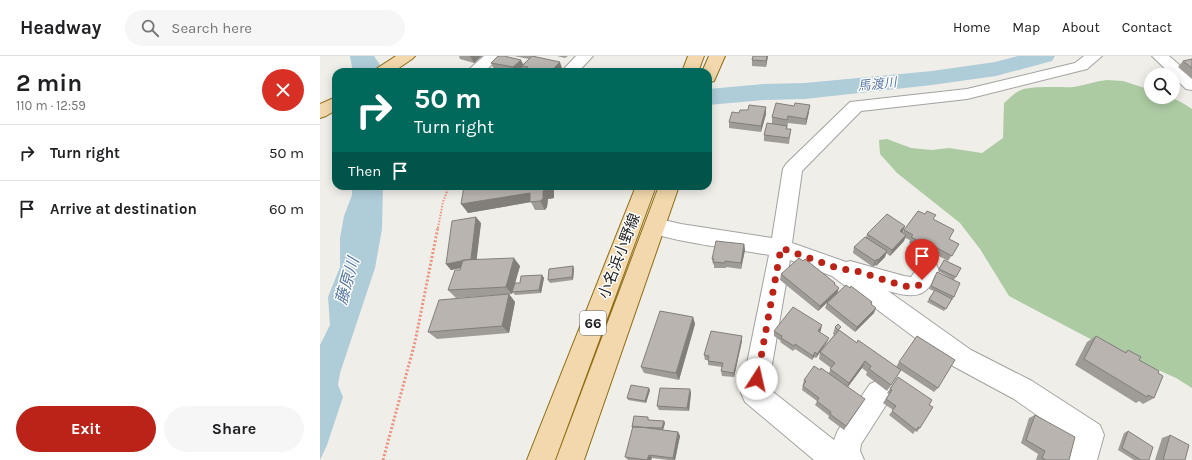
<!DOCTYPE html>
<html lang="en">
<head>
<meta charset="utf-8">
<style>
  :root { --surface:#fff; --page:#f6f6f6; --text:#202124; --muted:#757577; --line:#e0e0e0; --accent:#bb2218 }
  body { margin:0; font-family:Karla,"Noto Sans JP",sans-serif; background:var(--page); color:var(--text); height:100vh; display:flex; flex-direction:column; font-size:15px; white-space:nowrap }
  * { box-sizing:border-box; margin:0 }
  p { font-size:13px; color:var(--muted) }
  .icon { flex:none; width:22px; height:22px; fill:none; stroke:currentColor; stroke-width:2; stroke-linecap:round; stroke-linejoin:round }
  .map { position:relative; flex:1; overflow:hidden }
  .drawer { display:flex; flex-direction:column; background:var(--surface); width:320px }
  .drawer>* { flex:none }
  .hud { position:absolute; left:12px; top:12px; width:380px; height:122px; border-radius:12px; box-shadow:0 2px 10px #0003; background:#00695c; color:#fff; overflow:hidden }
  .fabs { position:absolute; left:824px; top:12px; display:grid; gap:8px }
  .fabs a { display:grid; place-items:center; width:36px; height:36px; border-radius:50%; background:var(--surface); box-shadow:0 2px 10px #0003; font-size:20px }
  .pin { position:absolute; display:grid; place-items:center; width:34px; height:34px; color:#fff; margin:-41px -17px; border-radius:50% 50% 50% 0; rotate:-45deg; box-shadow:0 0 4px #0007 }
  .pin .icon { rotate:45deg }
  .me { position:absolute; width:44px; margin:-22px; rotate:10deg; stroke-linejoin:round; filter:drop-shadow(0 0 3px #0008) }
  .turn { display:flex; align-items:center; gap:14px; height:84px; padding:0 16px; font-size:18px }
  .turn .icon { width:52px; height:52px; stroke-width:2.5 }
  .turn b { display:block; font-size:28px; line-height:34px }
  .then { display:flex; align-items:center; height:38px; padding:0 16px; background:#0003; gap:8px; font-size:15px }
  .round { display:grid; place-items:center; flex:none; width:42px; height:42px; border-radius:21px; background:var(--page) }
  .head { display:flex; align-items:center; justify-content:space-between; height:68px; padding:0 16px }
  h1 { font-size:24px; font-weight:700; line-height:30px }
  .button { display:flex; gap:8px; margin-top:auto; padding:8px 16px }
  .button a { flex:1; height:46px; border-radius:24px; background:var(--accent); color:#fff; font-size:16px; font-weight:700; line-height:46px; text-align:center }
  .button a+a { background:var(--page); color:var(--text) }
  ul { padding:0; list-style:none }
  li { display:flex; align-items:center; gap:12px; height:56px; padding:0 16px; border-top:1px solid var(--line) }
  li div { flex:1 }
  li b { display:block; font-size:15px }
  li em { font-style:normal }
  header { display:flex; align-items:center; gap:24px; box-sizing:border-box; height:56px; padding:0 20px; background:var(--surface); border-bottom:1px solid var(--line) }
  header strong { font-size:19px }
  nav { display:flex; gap:22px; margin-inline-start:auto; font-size:14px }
  .search { width:280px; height:36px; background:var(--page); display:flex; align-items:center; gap:10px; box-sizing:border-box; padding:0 14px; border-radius:22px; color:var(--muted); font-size:15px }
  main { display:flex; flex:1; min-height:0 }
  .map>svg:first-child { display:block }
  .forest { fill:#accba3 }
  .water { fill:#afccd9 }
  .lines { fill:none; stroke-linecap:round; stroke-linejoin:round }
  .river { fill:#afccd9; fill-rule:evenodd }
  .minor-casing { stroke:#a2a2a2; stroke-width:2 }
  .major-casing { stroke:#8d6c12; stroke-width:2 }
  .path-far1 { stroke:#eb9280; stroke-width:2; stroke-dasharray:1.5 1.5; stroke-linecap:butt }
  .path { stroke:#eb9280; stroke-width:3; stroke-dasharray:2 2; stroke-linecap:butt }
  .minor { fill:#fff; fill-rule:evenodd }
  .major { fill:#f2d8ac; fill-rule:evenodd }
  .wall { fill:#9f9b96 }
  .shaded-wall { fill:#827e7a }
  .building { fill:#b9b4af; stroke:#827e7a }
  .route { stroke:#bb2218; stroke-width:7; stroke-dasharray:0 12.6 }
  .labels { text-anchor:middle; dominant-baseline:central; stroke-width:3; stroke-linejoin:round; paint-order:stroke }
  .far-water-label { font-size:13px; font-style:italic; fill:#5475a0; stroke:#fff }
  .shield { fill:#fff; stroke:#646464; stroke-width:1 }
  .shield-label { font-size:14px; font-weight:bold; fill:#212121 }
  .street-label { font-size:15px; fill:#212121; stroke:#fff }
  .water-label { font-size:16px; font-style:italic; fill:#5475a0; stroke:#fff }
</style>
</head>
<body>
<header>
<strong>Headway</strong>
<div class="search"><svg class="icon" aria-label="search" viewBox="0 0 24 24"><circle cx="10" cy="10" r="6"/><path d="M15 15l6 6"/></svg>Search here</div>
<nav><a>Home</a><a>Map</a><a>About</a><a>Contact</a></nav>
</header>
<main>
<section class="drawer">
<div class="head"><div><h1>2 min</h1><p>110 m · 12:59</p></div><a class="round" style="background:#d93025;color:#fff"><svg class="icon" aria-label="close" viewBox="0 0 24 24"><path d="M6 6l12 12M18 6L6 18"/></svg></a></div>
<ul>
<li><svg class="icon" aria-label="right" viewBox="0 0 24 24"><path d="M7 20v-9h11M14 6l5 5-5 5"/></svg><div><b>Turn right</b></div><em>50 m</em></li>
<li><svg class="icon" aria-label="arrive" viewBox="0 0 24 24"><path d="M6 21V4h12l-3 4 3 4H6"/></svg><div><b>Arrive at destination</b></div><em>60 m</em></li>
</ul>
<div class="button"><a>Exit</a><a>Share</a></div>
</section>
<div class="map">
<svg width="872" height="404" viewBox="0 0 872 404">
  <rect width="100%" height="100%" fill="#f0eee9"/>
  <!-- forest -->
  <path class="forest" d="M787,24L803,25L831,34V41C852,41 854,41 872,53V332L856,322L776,286L689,240L660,193L640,167L577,117L560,98L559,84L567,83L591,92L612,94L629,92L662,97L683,82L684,47C689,43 693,38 699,35C710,29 740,32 754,31C765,29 776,25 787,24Z"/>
  <!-- water -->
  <path class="water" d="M30,0H54L65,16H33Z
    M32,130H63L62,173L55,212L20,317L18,329L23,341L7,389L0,404V289L10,269L8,241L20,211V182L24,160L32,139Z"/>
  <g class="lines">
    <!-- river -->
    <path class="river" d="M698,0H735L732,5L676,20L612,29L485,43L444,44L388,49V33L444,28L485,27L612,15L675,6Z"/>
    <!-- minor casing -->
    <g class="minor-casing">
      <path id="minor" d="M164,0H181L164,16H146Z
        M256,0H273L258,16H241Z
        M764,0H782L767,13L647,43L541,55L482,115L472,187L526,206L530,205L584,220L591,221C600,210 600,203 616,208L619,215C606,242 596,243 568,235L651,294L712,325L780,369L784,379L777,404H749L754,385L694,343L633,310L512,220L470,204L448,332L514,384L518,374L550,328L559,324L568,328L572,337L568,346L541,388L540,395L544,404H494L425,346L421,337L449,199C409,192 366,188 328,176L325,170L328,164L335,162L361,168L452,182L463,113L466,108L530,46L647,33L755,7Z
        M832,0H849L872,20V34L866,33Z"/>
    </g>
    <!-- major casing -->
    <g class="major-casing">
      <path id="major" d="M76,0H95L92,3L73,16H54L56,13Z
        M368,0H384L378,16H362Z
        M389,0H405L394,25L388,27V16H382Z
        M16,41V54L6,60L0,62V48Z
        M316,130H336L235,404H207Z
        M339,130H359L264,404H236Z"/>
    </g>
    <!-- path-far1 -->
    <path class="path-far1" d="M118,172L123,146L129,130"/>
    <!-- path -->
    <path class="path" d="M63,404L95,286L118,171"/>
    <!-- minor -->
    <use href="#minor" class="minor"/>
    <!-- major -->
    <use href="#major" class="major"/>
  </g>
  <!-- wall -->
  <path class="wall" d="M139,0H162L154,7L140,3Z
    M194,0H216L215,1L242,12L239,16H204L202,12L198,16H187L174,13L171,7L203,8L209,3Z
    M237,0H248L245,2Z
    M433,0H448L446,11L432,10V4Z
    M872,3V23L858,11L863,5Z
    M474,50L489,56L486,69L468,67L467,73H471L469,88L444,85V79L459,69L452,68V61Z
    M446,51V58L441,76L409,72V66L419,57L428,54Z
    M144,130H234V142L228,143L227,151L225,154H215L211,146L148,157Z
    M614,164L629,183L639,188L628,205L602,191L601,193L589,187L590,184L585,182L584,185L570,200L566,197L565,201L556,210L555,209L553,211L533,197L534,191L546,181L547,178L585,170L582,176L583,177L584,174Z
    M161,167L156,204L200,210L195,227H200L222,219L224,222L221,237L195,239L193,236L192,238H189L195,246L189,277L117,283L108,276L177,239L136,242L128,234L140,212L131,214L126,208Z
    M424,188L425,194L421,213L406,211V212H394V209L393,208L392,203Z
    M624,204L641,212L634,224L618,215Z
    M253,210L254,213L253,224L230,227L228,224Z
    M461,218L515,228L518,236L530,232L552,246L551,249L554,257L535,276L505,252L507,247L498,255L460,224Z
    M615,219L634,241L632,244V243L624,255L607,246L614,235L609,233Z
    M373,261L375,268L359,324L324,317L321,311Z
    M515,271L537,287L581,314L567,335L546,319L547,316L542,312L528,331L543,346L524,374L508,362L509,360L495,349L497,345L482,334L483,328L484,324L500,314L509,317L511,312L499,303L500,296L514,279L513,278Z
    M501,274L500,276L507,286L496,302L494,301L492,304L475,293L473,295L460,286L461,285L454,280V275Z
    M776,280L805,296L808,294L819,304L838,317L834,342L823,348L819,345L816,347L755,309L767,286Z
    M422,285L414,321L402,320L401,315L402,311L388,309V304H385L384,299Z
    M579,306L618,332L614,336L576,311Z
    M578,321L609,349L600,372L597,376L595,375L593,378L569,359L573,354L563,347L569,338L567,337Z
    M330,334L326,347L308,344L307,342Z
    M371,337L369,355L339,354L337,350Z
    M715,359L749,404H716L718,398L701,387L709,362Z
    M330,363L329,364L344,365L345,367L343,374L337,373L358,376L360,380L355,404H348L332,402L331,404H308L305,401L313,372L312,371Z
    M808,375L829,404H814L798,394L804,377Z
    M850,379L865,404H835L842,382Z"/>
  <!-- shaded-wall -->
  <path class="shaded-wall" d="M150,0H162L154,7Z
    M447,0H448L446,11V5Z
    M201,4L204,10H202V12L198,16H195L193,11Z
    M240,6L242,12L239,16H230Z
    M490,49L489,56L486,69V63Z
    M446,51V58L441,76V70Z
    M230,130H234V142L228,143L227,151L225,154L220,145L223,135Z
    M210,137L211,146L148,157L141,148Z
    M156,161L161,167L156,209L131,214L126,208Z
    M585,170L583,176L578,181L580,175Z
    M586,179L584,185L570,200L572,194Z
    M424,188L425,194L421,213V207Z
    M567,195L565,201L556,210L558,204Z
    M194,202L200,210L192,238L186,231Z
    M557,203L555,209L553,211L555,205Z
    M253,210L254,213L253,224L252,221Z
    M222,219L224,222L221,237L219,234Z
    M519,232L517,237L498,255L500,250Z
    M189,238L195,246L189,277L182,270Z
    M556,252L554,257L535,276L537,271Z
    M373,261L375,268L359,324L356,317Z
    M502,269L501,274L497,280L498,275Z
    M422,280V285L414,321V317Z
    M509,282L507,286L496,302L497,298Z
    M495,296L494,301L492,304L493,300Z
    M545,305L542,312L526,333L529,327Z
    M329,332L330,334L326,347L325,345Z
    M370,333L371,337L369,355L367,352Z
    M344,365L345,367L343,374L342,372Z
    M358,376L360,380L355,404H354L353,402Z
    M329,399L332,402L331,404H327Z"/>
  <!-- building -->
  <path class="building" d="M178,0H184L201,4L193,11L171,7Z
    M212,0L240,6L230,16L206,13L208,11L202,10Z
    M433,0H447L446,5L432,4Z
    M872,3V12L863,5Z
    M456,47L474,50L475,47L490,49L486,63L468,60L467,64L452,61Z
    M429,49L446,51L441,70L409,66L412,56L419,57L420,54H428Z
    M447,67L467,70L466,73H471L469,82L444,79Z
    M144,130H230V134L223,135V143L220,145L210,146V137L141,148Z
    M598,155L605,158L607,155L616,159L613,163L634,174L629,183L639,188L632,200L604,185L603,187L591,181L593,179L584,174Z
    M567,158L585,170L580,175L586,179L572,194L547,178Z
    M156,161L151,203L126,208L132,165Z
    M545,181L567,195L558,204L557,203L555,205L534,191Z
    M396,185L424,188L421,207L405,205V207L393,206L394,203H392Z
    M194,202L186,231L128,234L135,214H140L143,204Z
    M479,202L483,205L485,203L515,227L514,228L519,232L500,250L461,218Z
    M624,204L641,212L636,221L619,213Z
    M253,210L252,221L228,224L229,213Z
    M617,216L640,227L634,241L611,230Z
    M222,219L219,234L192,236L195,227H200L201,220Z
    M526,229L530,232L531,230L552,246L551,248L556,252L537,271L507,247Z
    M615,234L632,243L626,253L609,243Z
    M189,238L182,270L108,276L119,244Z
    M473,251L502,269L498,275L509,282L497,298L495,296L493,300L475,288L474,290L461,282L462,280L454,275Z
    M340,255L373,261L356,317L321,311Z
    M518,268L521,271L518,274L515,271Z
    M519,274L537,287L538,284L581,314L571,329L549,313L551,310L545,305L529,327L510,313L515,307L500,296Z
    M391,275L422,280L414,317L401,315L403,307L388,305L389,300L384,299Z
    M597,280L635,304L618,332L579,306Z
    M776,280L806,297L808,294L821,301L819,304L839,315L838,317L843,320L834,342L828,339L827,341L764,303Z
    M494,310L500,314L501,312L545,343L526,370L510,358L511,356L497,345L499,342L483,330L486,325L484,324Z
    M578,321L612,344L609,349L613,351L600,372L598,371L596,374L572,355L576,350L566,343L572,334L570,333Z
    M311,329L329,332L325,345L307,342Z
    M340,332L370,333L367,352L337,350Z
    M715,359L755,381L749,404H726L722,402L725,395L706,384Z
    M314,360L328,361V364L344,365L342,372L312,371Z
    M313,370L358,376L353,402L329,399L327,404L305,401Z
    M808,375L833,391L829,404H821L802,392Z
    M850,379L869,389L865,404H843Z"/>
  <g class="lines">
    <!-- route -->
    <path class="route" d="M437,323L461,192L520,213L533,214L584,230L593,231L599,229L602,224"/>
  </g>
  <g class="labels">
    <!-- far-water labels -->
    <g class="far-water-label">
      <text transform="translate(557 28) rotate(-6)">馬渡川</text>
    </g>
    <!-- shield labels -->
    <rect class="shield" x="260" y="255" width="26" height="24" rx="3"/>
    <g class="shield-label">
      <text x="273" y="267">66</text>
    </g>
    <!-- street labels -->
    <g class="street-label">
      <text transform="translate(299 200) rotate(-69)">小名浜小野線</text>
    </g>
    <!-- water labels -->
    <g class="water-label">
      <text transform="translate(27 225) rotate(-74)">藤原川</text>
    </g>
  </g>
</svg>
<div class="fabs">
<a><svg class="icon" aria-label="search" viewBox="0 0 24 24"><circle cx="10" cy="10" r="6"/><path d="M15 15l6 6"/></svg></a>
</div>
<div class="pin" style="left:602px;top:224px;background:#d93025"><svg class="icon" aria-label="arrive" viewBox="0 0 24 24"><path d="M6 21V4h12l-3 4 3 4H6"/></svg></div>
<svg class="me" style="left:437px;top:323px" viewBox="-20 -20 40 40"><circle r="19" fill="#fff"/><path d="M0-13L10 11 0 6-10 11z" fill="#bb2218"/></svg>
<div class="hud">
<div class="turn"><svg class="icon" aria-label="right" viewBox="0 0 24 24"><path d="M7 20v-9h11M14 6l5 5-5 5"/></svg><div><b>50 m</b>Turn right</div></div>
<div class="then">Then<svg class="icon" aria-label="arrive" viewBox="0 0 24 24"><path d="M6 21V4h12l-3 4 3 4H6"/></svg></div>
</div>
</div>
</main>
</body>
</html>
